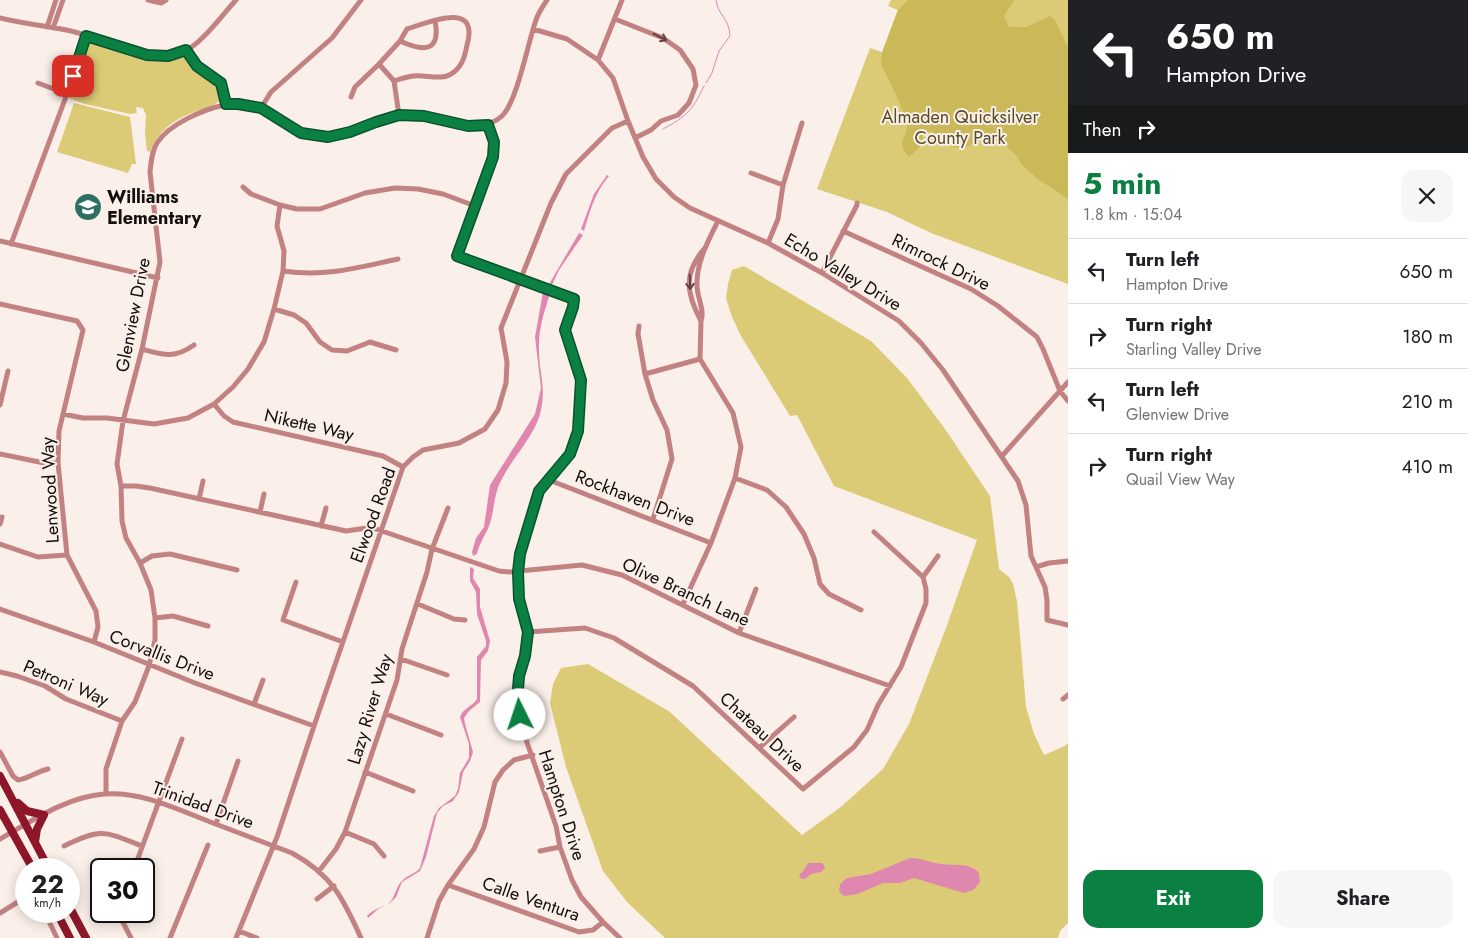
<!DOCTYPE html>
<html lang="en">
<head>
<meta charset="utf-8">
<style>
  :root { --surface:#fff; --page:#f6f6f6; --text:#202124; --muted:#757577; --line:#e0e0e0; --accent:#0b8043 }
  body { margin:0; font-family:Jost,sans-serif; background:var(--page); color:var(--text); height:100vh; display:flex; flex-direction:column; font-size:19px; white-space:nowrap }
  * { box-sizing:border-box; margin:0 }
  p { font-size:16px; color:var(--muted) }
  .icon { flex:none; width:28px; height:28px; fill:none; stroke:currentColor; stroke-width:2; stroke-linecap:round; stroke-linejoin:round }
  .map { position:relative; flex:1; overflow:hidden }
  .side { display:flex; flex-direction:column; background:var(--surface); width:400px }
  .side>* { flex:none }
  .top-card { background:#202124; color:#fff; overflow:hidden }
  .speed { position:absolute; left:15px; top:858px; display:flex; gap:10px; font-size:25px; font-weight:700; text-align:center }
  .speed>* { display:grid; place-content:center; width:65px; height:65px; border-radius:50%; background:var(--surface); box-shadow:0 2px 12px #0003; line-height:1 }
  .speed small { font-size:12px; font-weight:400 }
  .speed .limit { border:2px solid #111; border-radius:8px; background:#fff; color:#111 }
  .pin { position:absolute; display:grid; place-items:center; width:42px; height:42px; color:#fff; margin:-21px; border-radius:10px; box-shadow:0 2px 8px #0006 }
  .me { position:absolute; width:55px; margin:-28px; rotate:356deg; stroke-linejoin:round; filter:drop-shadow(0 0 4px #0008) }
  .turn { display:flex; align-items:center; gap:18px; height:105px; padding:0 15px; font-size:22px }
  .turn .icon { width:65px; height:65px; stroke-width:2.5 }
  .turn b { display:block; font-size:35px; line-height:42px }
  .then { display:flex; align-items:center; height:48px; padding:0 15px; background:#0003; gap:10px; font-size:19px }
  .round { display:grid; place-items:center; flex:none; width:52px; height:52px; border-radius:15px; background:var(--page) }
  .headline { display:flex; align-items:center; justify-content:space-between; height:85px; padding:0 15px }
  h1 { font-size:30px; font-weight:700; line-height:38px; color:var(--accent) }
  .action { display:flex; gap:10px; margin-top:auto; padding:10px 15px }
  .action a { flex:1; height:58px; border-radius:15px; background:var(--accent); color:#fff; font-size:20px; font-weight:700; line-height:58px; text-align:center }
  .action a+a { background:var(--page); color:var(--text) }
  ul { padding:0; list-style:none }
  li { display:flex; align-items:center; gap:15px; height:65px; padding:0 15px; border-top:1px solid var(--line) }
  li div { flex:1 }
  li b { display:block; font-size:19px }
  li em { font-style:normal }
  main { display:flex; flex:1; min-height:0 }
  .map>svg:first-child { display:block }
  .green { fill:#dbcb76 }
  .forest { fill:#cbb959 }
  .water { fill:#e087af }
  .lines { fill:none; stroke-linecap:round; stroke-linejoin:round }
  .stream { stroke:#e087af; stroke-width:1 }
  .street { stroke:#c38282; stroke-width:5 }
  .primary { stroke:#8d1629; stroke-width:8 }
  .oneway { stroke:#624342 }
  .route-casing { stroke:#07532c; stroke-width:12 }
  .route { stroke:#0b8043; stroke-width:9 }
  .labels { text-anchor:middle; dominant-baseline:central; stroke-width:4; stroke-linejoin:round; paint-order:stroke }
  .park-label { font-size:18px; fill:#554d25; stroke:#fbefe9 }
  .poi-label { font-size:18px; font-weight:bold; fill:#130f0d; stroke:#fbefe9; text-anchor:start }
  .street-label { font-size:18px; fill:#130f0d; stroke:#fbefe9 }
</style>
</head>
<body>
<main>
<div class="map">
<svg width="1068" height="938" viewBox="0 0 1068 938">
  <rect width="100%" height="100%" fill="#fbefe9"/>
  <!-- green -->
  <path class="green" d="M891,0H1068V284L931,233L887,212L817,189L870,48L882,52L898,10L888,6Z
    M92,42L147,59L162,60L185,57C190,61 194,67 199,72C209,82 221,84 220,100C216,105 209,107 203,109C178,117 160,127 150,152L147,151L145,134L146,115L143,108L136,107L137,113L130,114L85,104L69,98L86,47Z
    M74,103L130,117L136,164H132L128,173L57,152Z
    M744,266L871,341L907,378L945,429L990,496L999,569L1009,577L1013,584L1017,601L1026,707L1034,734L1044,755L1065,746L1068,743V923L1060,931L1058,938H665L627,902L603,871L566,767L550,703L553,684L561,668L588,664L670,712L802,835L842,806L883,769L909,724L946,628L977,540L834,486L797,415L790,416L741,336L732,317L726,298L728,284L732,270Z"/>
  <!-- forest -->
  <path class="forest" d="M908,0H1014L1004,16L1009,27H1026L1050,16L1055,20L1068,48V199L1038,179L1023,166L1015,154L1007,147L981,135C977,139 974,144 969,146C953,152 941,142 931,131L923,135L919,148L909,157C893,141 911,136 906,121C901,102 889,82 881,63L882,53L898,10Z"/>
  <!-- water -->
  <path class="water" d="M607,175L609,176C595,192 590,211 584,231L581,229L594,194Z
    M579,233L583,235L559,270L551,287L548,286Z
    M543,292L550,294C544,312 538,331 539,350C539,375 547,387 540,414C533,438 513,457 502,479C493,494 495,511 489,526C485,536 479,544 477,554L473,556L472,552L476,538L484,527L490,485L535,414L541,388L535,337Z
    M470,567L474,569L473,578L480,589V607L490,641L488,651L481,660L480,702L469,711L464,718L465,724L473,752L470,761L463,772L459,792L453,801L443,806L437,813L426,857L420,871L402,882L396,897L390,903L378,909L368,918L367,916C373,909 380,908 388,904C396,898 395,886 403,880C408,875 415,874 420,868L434,816L439,808L455,796L458,789L460,773L469,758V744L460,717C463,708 472,707 477,699V657L486,646V641L477,614L476,592L470,581Z
    M910,858C922,858 931,863 942,864C954,866 970,862 979,873L980,882L973,890L964,893L914,878L900,883H883L857,894L844,896L839,891L840,884L847,878L871,874Z
    M808,863H822L824,865L825,868L821,872L811,874L805,879H801L799,875L804,870Z"/>
  <g class="lines">
    <!-- stream -->
    <path class="stream" d="M706,83L712,73L719,51L730,36C729,17 718,16 716,0
      M663,129C687,116 692,111 704,86"/>
    <!-- street -->
    <path class="street" d="M148,0L161,3L166,0
      M0,18C24,24 48,26 71,31C105,39 151,66 185,51C201,44 223,14 236,0
      M615,19L663,38L680,50L693,69L696,85L689,103L678,115L661,121L651,130L635,138
      M47,27L56,0
      M53,28L63,0
      M533,29L567,39L598,60L613,78L628,121L643,157L656,179L674,197L690,208L768,243L822,273L899,321L921,343L943,370L1018,481L1026,505L1031,556L1045,587L1047,600V620L1068,625
      M400,41C424,52 441,52 435,21
      M186,51L197,66L221,83L226,104
      M598,60L622,0
      M394,81C400,79 406,77 413,76C427,74 442,82 454,72C463,65 465,55 467,45C480,0 429,22 407,29L400,41L379,64L394,81L399,115
      M38,83L67,94
      M351,97L355,87L379,64
      M261,108L271,92L332,38L361,0
      M488,125L494,142L493,157L457,256L573,299V307L565,329L581,380L578,431L570,454L539,491L520,553L518,571L519,599L528,632L525,656L519,676L517,702L522,728L556,826L560,847L572,880L581,897L603,922L620,938
      M751,173L783,185
      M243,187L251,194L280,205L297,209H320L365,193L395,188L418,189L443,194L475,206
      M843,231L971,289L998,306L1037,337L1043,349L1060,391L1068,401
      M0,241L158,278
      M768,243L778,219L783,185L802,123
      M11,244L67,94L86,36
      M283,271C327,277 356,268 398,259
      M822,273L857,205V203
      M0,304L77,321L83,330L59,431L58,463L67,555L96,611L98,627L94,642
      M274,309L294,315L306,323L320,342L332,350L347,351L370,342L396,350
      M701,321C686,293 683,273 705,248
      M639,326L638,334L645,374L653,400L667,430L672,459L653,519
      M142,349C164,355 174,359 194,345
      M645,374L700,359
      M214,404L224,416L233,422L383,456L403,467
      M0,405L8,371
      M63,414L83,418H107L154,424L188,418L214,404L233,387L248,369L264,342L274,309L283,271L284,251L277,226L280,205
      M0,454L44,463H58
      M1002,456L1068,382
      M735,478L767,490L786,507L804,534L814,558L820,584L829,594L861,610
      M549,480L711,543
      M121,486H136L150,488L346,531L367,528L376,529L499,571L509,572L582,565L622,575L739,633L890,686
      M199,499L203,481
      M260,512L264,494
      M0,524L2,517
      M321,526L326,508
      M874,532L923,577
      M0,544L38,557L67,555
      M140,563L152,556L170,554L237,570
      M1036,567L1049,563L1068,561
      M296,582L283,620L343,642
      M418,604L454,619L465,620
      M683,604L711,543L735,478L741,447L733,413L700,359L701,321C705,310 697,297 697,286C696,263 708,241 718,221
      M0,609L94,642L195,683L314,726
      M155,618L173,616L208,626
      M528,632L585,628L614,638L693,686L803,789L854,747L867,730L878,705L901,667L926,603V589L923,577L938,556
      M739,633L756,589
      M401,659L447,675
      M0,672L17,676L45,686L66,699L122,721
      M1063,699L1068,695
      M254,704L263,680
      M386,714L441,735
      M759,748L794,717
      M0,752L13,776L18,780C28,779 38,771 48,769
      M365,772L413,791
      M106,794V769L122,721L135,702L149,666L155,640V618L151,590L140,563L126,538L122,521L121,486L117,464L123,421L142,349L160,262L150,172C151,162 152,151 157,143C169,124 204,109 225,105C235,102 250,105 259,108C265,109 271,114 276,117C293,128 306,137 328,137C353,137 375,117 400,115C431,113 478,139 502,116C517,102 528,42 536,20C538,13 543,6 547,0
      M216,824L238,761
      M345,832L374,844L384,856
      M0,839C32,821 66,797 104,794C142,791 179,810 213,823C239,833 266,843 292,853C332,875 343,898 361,938
      M64,846C102,828 104,831 142,846
      M540,851L560,847
      M134,869L182,739
      M319,871L336,849L345,832L397,680L402,649L427,572L432,549L448,508
      M448,885L579,932L593,930L603,922
      M317,899L334,886
      M44,911L57,938
      M117,911L131,938
      M0,913L26,897
      M239,931L257,938
      M170,938L208,845
      M236,938L277,837L314,726L403,467L413,457L423,450L459,443L485,429L498,410L506,383L507,362L501,328L551,203L566,174L612,128L628,121
      M427,938L439,901L448,885L474,849L484,827L495,782L503,770L514,760L533,755"/>
    <!-- primary -->
    <path class="primary" d="M0,776L49,869
      M18,803L27,811L44,815L37,829L35,842
      M0,810L33,869
      M69,906L86,938
      M56,911L70,938"/>
  </g>
  <!-- one-way arrows -->
  <defs><path id="oneway-shaft" d="M-6 0H5M1.5-3L5.5 0L1.5 3" fill="none" stroke-width="1.6" stroke-linecap="round" stroke-linejoin="round" transform="scale(1.25)"/></defs>
  <g class="oneway">
    <use href="#oneway-shaft" transform="translate(660 37) rotate(26)"/>
    <use href="#oneway-shaft" transform="translate(690 282) rotate(88)"/>
  </g>
  <g class="lines">
    <!-- route casing -->
    <g class="route-casing">
      <path id="route" d="M73,76L86,36L147,55L168,56L186,50L197,66L221,83L226,104H238L261,108L301,133L328,137L350,132L376,122L399,115L424,116L468,126L488,125L494,142L493,157L457,256L574,299L573,307L565,330L581,380L578,431L570,454L539,491L520,554L518,572L519,599L528,632L525,656L519,676L517,702L520,715"/>
    </g>
    <!-- route -->
    <use href="#route" class="route"/>
  </g>
  <!-- icons -->
  <defs>
    <g id="school-disc" transform="scale(1.4375)"><circle r="9.5" fill="#2b7063" stroke="#fbefe9"/><path d="M0-5L7-2L0 1L-7-2ZM-4 1L0 2.5L4 1V4Q0 6-4 4Z" fill="#fff"/></g>
  </defs>
  <g fill-rule="evenodd">
    <use href="#school-disc" x="88" y="207"/>
  </g>
  <g class="labels">
    <!-- park labels -->
    <g class="park-label">
      <text x="960" y="117">Almaden Quicksilver<tspan x="960" dy="21">County Park</tspan></text>
    </g>
    <!-- poi labels -->
    <g class="poi-label">
      <text x="107" y="197">Williams<tspan x="107" dy="21">Elementary</tspan></text>
    </g>
    <!-- street labels -->
    <g class="street-label">
      <text transform="translate(941 262) rotate(26)">Rimrock Drive</text>
      <text transform="translate(843 272) rotate(31)">Echo Valley Drive</text>
      <text transform="translate(133 315) rotate(-79)">Glenview Drive</text>
      <text transform="translate(309 425) rotate(13)">Nikette Way</text>
      <text transform="translate(50 490) rotate(-93)">Lenwood Way</text>
      <text transform="translate(635 498) rotate(21)">Rockhaven Drive</text>
      <text transform="translate(373 515) rotate(-70)">Elwood Road</text>
      <text transform="translate(686 592) rotate(25)">Olive Branch Lane</text>
      <text transform="translate(162 655) rotate(21)">Corvallis Drive</text>
      <text transform="translate(66 683) rotate(23)">Petroni Way</text>
      <text transform="translate(370 709) rotate(-73)">Lazy River Way</text>
      <text transform="translate(762 732) rotate(43)">Chateau Drive</text>
      <text transform="translate(203 805) rotate(20)">Trinidad Drive</text>
      <text transform="translate(562 805) rotate(72)">Hampton Drive</text>
      <text transform="translate(531 899) rotate(19)">Calle Ventura</text>
    </g>
  </g>
</svg>
<div class="speed"><div>22<small>km/h</small></div><div class="limit">30</div></div>
<div class="pin" style="left:73px;top:76px;background:#d93025"><svg class="icon" aria-label="arrive" viewBox="0 0 24 24"><path d="M6 21V4h12l-3 4 3 4H6"/></svg></div>
<svg class="me" style="left:520px;top:715px" viewBox="-20 -20 40 40"><circle r="19" fill="#fff"/><path d="M0-13L10 11 0 6-10 11z" fill="#0b8043"/></svg>
</div>
<section class="side">
<div class="top-card">
<div class="turn"><svg class="icon" aria-label="left" viewBox="0 0 24 24"><path d="M17 20v-9H6M10 6l-5 5 5 5"/></svg><div><b>650 m</b>Hampton Drive</div></div>
<div class="then">Then<svg class="icon" aria-label="right" viewBox="0 0 24 24"><path d="M7 20v-9h11M14 6l5 5-5 5"/></svg></div>
</div>
<div class="headline"><div><h1>5 min</h1><p>1.8 km · 15:04</p></div><a class="round"><svg class="icon" aria-label="close" viewBox="0 0 24 24"><path d="M6 6l12 12M18 6L6 18"/></svg></a></div>
<ul>
<li><svg class="icon" aria-label="left" viewBox="0 0 24 24"><path d="M17 20v-9H6M10 6l-5 5 5 5"/></svg><div><b>Turn left</b><p>Hampton Drive</p></div><em>650 m</em></li>
<li><svg class="icon" aria-label="right" viewBox="0 0 24 24"><path d="M7 20v-9h11M14 6l5 5-5 5"/></svg><div><b>Turn right</b><p>Starling Valley Drive</p></div><em>180 m</em></li>
<li><svg class="icon" aria-label="left" viewBox="0 0 24 24"><path d="M17 20v-9H6M10 6l-5 5 5 5"/></svg><div><b>Turn left</b><p>Glenview Drive</p></div><em>210 m</em></li>
<li><svg class="icon" aria-label="right" viewBox="0 0 24 24"><path d="M7 20v-9h11M14 6l5 5-5 5"/></svg><div><b>Turn right</b><p>Quail View Way</p></div><em>410 m</em></li>
</ul>
<div class="action"><a>Exit</a><a>Share</a></div>
</section>
</main>
</body>
</html>
